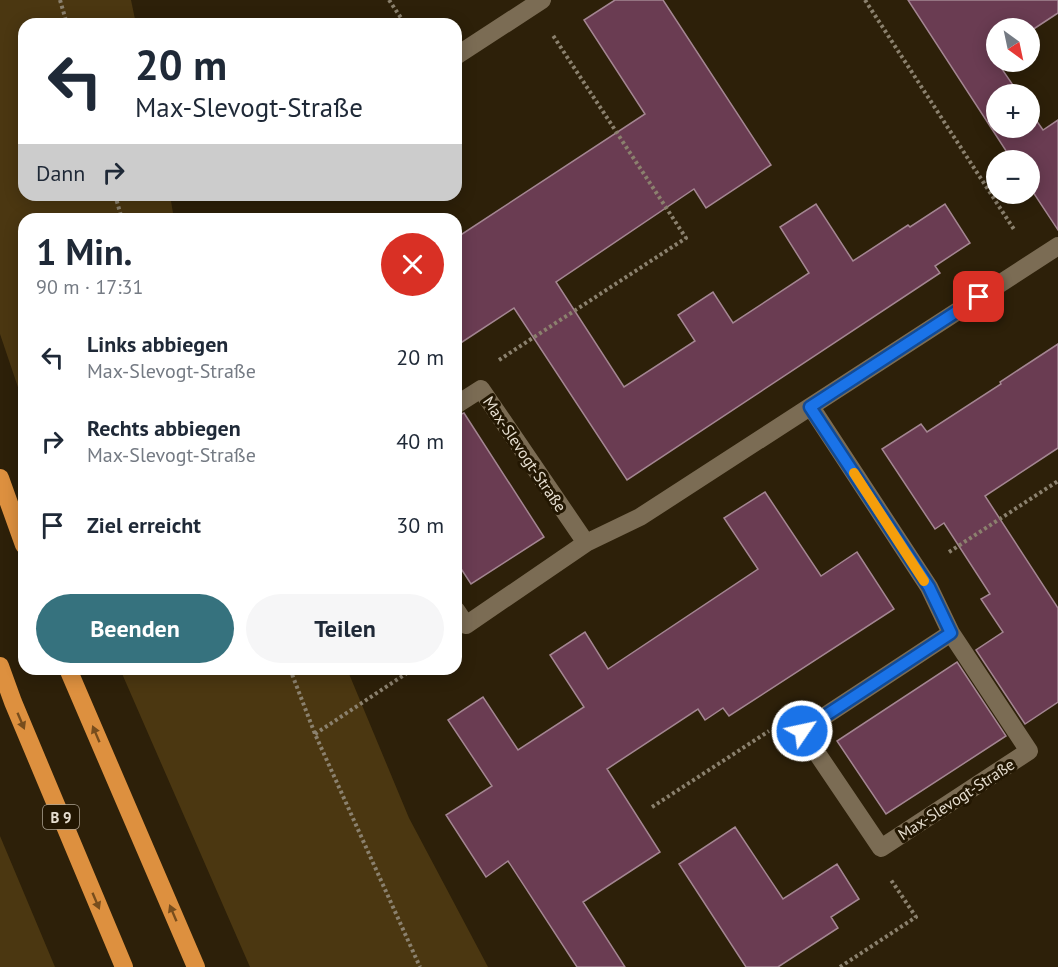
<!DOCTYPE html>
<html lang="de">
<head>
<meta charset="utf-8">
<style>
  :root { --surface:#fff; --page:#f6f6f7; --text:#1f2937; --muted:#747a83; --accent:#36727e }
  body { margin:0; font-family:"PT Sans",sans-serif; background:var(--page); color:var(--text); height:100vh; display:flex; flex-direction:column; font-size:22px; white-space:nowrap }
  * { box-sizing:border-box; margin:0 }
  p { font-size:20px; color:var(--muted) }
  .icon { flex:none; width:33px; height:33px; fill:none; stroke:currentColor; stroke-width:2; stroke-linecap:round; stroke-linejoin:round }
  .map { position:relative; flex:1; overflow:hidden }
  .drawer { position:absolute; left:18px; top:213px; width:444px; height:462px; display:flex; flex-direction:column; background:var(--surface); border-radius:18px; box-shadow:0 3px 15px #0003 }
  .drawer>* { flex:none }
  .guide { position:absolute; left:18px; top:18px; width:444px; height:183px; border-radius:18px; box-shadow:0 3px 15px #0003; background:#fff; color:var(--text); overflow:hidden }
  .needle { width:39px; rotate:147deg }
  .tools { position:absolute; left:986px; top:18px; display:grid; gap:12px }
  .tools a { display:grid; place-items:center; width:54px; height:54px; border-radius:50%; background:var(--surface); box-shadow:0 3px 15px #0003; font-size:30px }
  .pin { position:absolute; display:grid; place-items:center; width:51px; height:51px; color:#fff; margin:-26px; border-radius:12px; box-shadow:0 3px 9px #0006 }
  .me { position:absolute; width:66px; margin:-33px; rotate:56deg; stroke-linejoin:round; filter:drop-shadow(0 0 4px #0008) }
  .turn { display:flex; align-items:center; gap:21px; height:126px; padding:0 18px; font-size:27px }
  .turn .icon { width:78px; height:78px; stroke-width:2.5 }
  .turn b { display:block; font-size:42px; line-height:51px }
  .then { display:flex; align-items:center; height:57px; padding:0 18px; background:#0003; gap:12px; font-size:22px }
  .round { display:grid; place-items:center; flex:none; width:63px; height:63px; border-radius:32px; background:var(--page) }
  .head { display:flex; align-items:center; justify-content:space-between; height:102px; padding:0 18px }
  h1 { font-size:36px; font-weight:800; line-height:45px }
  .button { display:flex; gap:12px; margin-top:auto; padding:12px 18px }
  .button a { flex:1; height:69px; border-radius:36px; background:var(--accent); color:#fff; font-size:24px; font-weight:800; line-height:69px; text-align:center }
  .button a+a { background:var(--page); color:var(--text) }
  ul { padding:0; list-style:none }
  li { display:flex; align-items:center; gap:18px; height:84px; padding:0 18px }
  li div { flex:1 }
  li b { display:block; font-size:22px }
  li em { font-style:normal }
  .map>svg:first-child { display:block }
  .green { fill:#4b3711 }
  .building { fill:#6a3c52; stroke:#a48692; stroke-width:1.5 }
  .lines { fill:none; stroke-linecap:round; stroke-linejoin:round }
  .path { stroke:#8b816e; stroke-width:4; stroke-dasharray:3 3; stroke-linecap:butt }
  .minor { stroke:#7b6c54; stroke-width:18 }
  .highway { stroke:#dd903f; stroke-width:18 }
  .oneway { fill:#774d1d }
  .route-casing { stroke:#114b97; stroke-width:15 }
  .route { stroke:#1a73e8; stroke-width:10 }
  .slow { stroke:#f59e0b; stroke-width:10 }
  .labels { text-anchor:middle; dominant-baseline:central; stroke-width:6; stroke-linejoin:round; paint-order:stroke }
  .shield { fill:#231702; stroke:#aca292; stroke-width:1.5 }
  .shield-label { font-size:15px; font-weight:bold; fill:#e6ded0 }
  .street-label { font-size:16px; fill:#e6ded0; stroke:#231702 }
</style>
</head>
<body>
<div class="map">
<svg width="1058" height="967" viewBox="0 0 1058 967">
  <rect width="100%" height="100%" fill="#2d2009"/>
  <!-- green -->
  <path class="green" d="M0,0H131L136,24H24V195H170L174,219H24V405L0,334Z
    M120,669H347L409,818L488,967H250Z
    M0,836L55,967H0Z"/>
  <!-- building -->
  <path class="building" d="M615,0H663L771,165L706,208L694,189L556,282L624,387L695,341L678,315L713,292L733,323L809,273L780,227L816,204L853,261L908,225L910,227L945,204L970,243L935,266L940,273L627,480L514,308L456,346V238L645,114L584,20Z
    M908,0H1058V13L1029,32V28H996V54L993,56L1019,94H996V128H1029V110L1043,130L1058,120V230L1029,186V160H1012Z
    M1058,344V448L985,496L1058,608V702L1025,724L976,650L1003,632L981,599L990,594L944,523L935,529L882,449L921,424L927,432L1001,384L1000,382Z
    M464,413L544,537L471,584L456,561V416Z
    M765,492L821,576L857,552L894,609L729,716L723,708L705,720L698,709L607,769L660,852L583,902L625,967H577L508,861L486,877L446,815L492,786L448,720L483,697L518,750L584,707L550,655L585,632L608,669L758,569L724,518Z
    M957,662L1006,736L886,814L837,741Z
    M735,827L783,899L837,864L859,899L831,917L838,928L778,967H746L679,864Z"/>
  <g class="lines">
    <!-- path -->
    <path class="path" d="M60,0L67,24
      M389,0L405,24
      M865,0L1015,231
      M115,195L122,219
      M499,360L686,238L552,34
      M949,552L1058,481
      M290,669L315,734L420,967
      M315,734L413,669
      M652,807L769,731
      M840,967L916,917L891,880"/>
    <!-- minor -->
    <path class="minor" d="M456,56L542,0
      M456,405L481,389L586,543
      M811,407L929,587L951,633L1029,751L881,848L802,731L951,633
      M456,610L466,625L586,543L640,517L1058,246"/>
    <!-- highway -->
    <path class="highway" d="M0,478L24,545
      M0,666L13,702L124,967
      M68,669L196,967"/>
  </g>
  <!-- one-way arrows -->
  <defs><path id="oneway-solid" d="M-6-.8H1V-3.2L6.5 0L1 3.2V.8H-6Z" transform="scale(1.5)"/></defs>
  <g class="oneway">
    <use href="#oneway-solid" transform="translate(21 721) rotate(67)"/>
    <use href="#oneway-solid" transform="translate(96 734) rotate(-113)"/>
    <use href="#oneway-solid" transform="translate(96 901) rotate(67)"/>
    <use href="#oneway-solid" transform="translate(173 913) rotate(-113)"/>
  </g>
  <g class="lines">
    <!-- route casing -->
    <g class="route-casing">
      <path id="route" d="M802,731L951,633L929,587L810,407L979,297"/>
    </g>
    <!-- route -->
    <use href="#route" class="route"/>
    <!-- slow -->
    <path class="slow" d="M854,473L924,581"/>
  </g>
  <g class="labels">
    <!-- shield labels -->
    <rect class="shield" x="43" y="805" width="36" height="24" rx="4.5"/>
    <g class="shield-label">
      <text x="61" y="817">B 9</text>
    </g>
    <!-- street labels -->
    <g class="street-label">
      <text transform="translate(525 454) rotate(56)">Max-Slevogt-Straße</text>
      <text transform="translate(956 799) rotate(-33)">Max-Slevogt-Straße</text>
    </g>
  </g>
</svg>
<div class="tools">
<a><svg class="needle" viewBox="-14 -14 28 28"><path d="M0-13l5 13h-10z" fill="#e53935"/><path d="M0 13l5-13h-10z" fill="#747a83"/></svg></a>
<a>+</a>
<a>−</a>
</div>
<div class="pin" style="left:979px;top:297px;background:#d93025"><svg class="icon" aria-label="arrive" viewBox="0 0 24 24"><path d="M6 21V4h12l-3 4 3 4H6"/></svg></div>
<svg class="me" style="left:802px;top:731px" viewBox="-20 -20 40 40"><circle r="17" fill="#1a73e8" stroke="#fff" stroke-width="3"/><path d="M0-11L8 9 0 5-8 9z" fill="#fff"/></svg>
<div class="guide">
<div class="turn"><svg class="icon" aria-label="left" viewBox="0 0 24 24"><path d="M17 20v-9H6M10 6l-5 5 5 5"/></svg><div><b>20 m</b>Max-Slevogt-Straße</div></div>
<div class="then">Dann<svg class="icon" aria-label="right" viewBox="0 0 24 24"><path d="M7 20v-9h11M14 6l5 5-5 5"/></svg></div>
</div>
<section class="drawer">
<div class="head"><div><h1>1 Min.</h1><p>90 m · 17:31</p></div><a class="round" style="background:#d93025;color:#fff"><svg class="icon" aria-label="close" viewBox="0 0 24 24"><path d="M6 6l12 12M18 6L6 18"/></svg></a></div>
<ul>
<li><svg class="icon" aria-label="left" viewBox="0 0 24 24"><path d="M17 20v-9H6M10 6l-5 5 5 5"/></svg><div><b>Links abbiegen</b><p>Max-Slevogt-Straße</p></div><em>20 m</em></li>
<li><svg class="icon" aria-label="right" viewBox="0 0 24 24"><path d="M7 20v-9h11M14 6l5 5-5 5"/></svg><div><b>Rechts abbiegen</b><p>Max-Slevogt-Straße</p></div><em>40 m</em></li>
<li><svg class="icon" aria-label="arrive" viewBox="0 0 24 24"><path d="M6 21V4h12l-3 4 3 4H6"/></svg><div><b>Ziel erreicht</b></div><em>30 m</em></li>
</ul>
<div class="button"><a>Beenden</a><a>Teilen</a></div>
</section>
</div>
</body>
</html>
